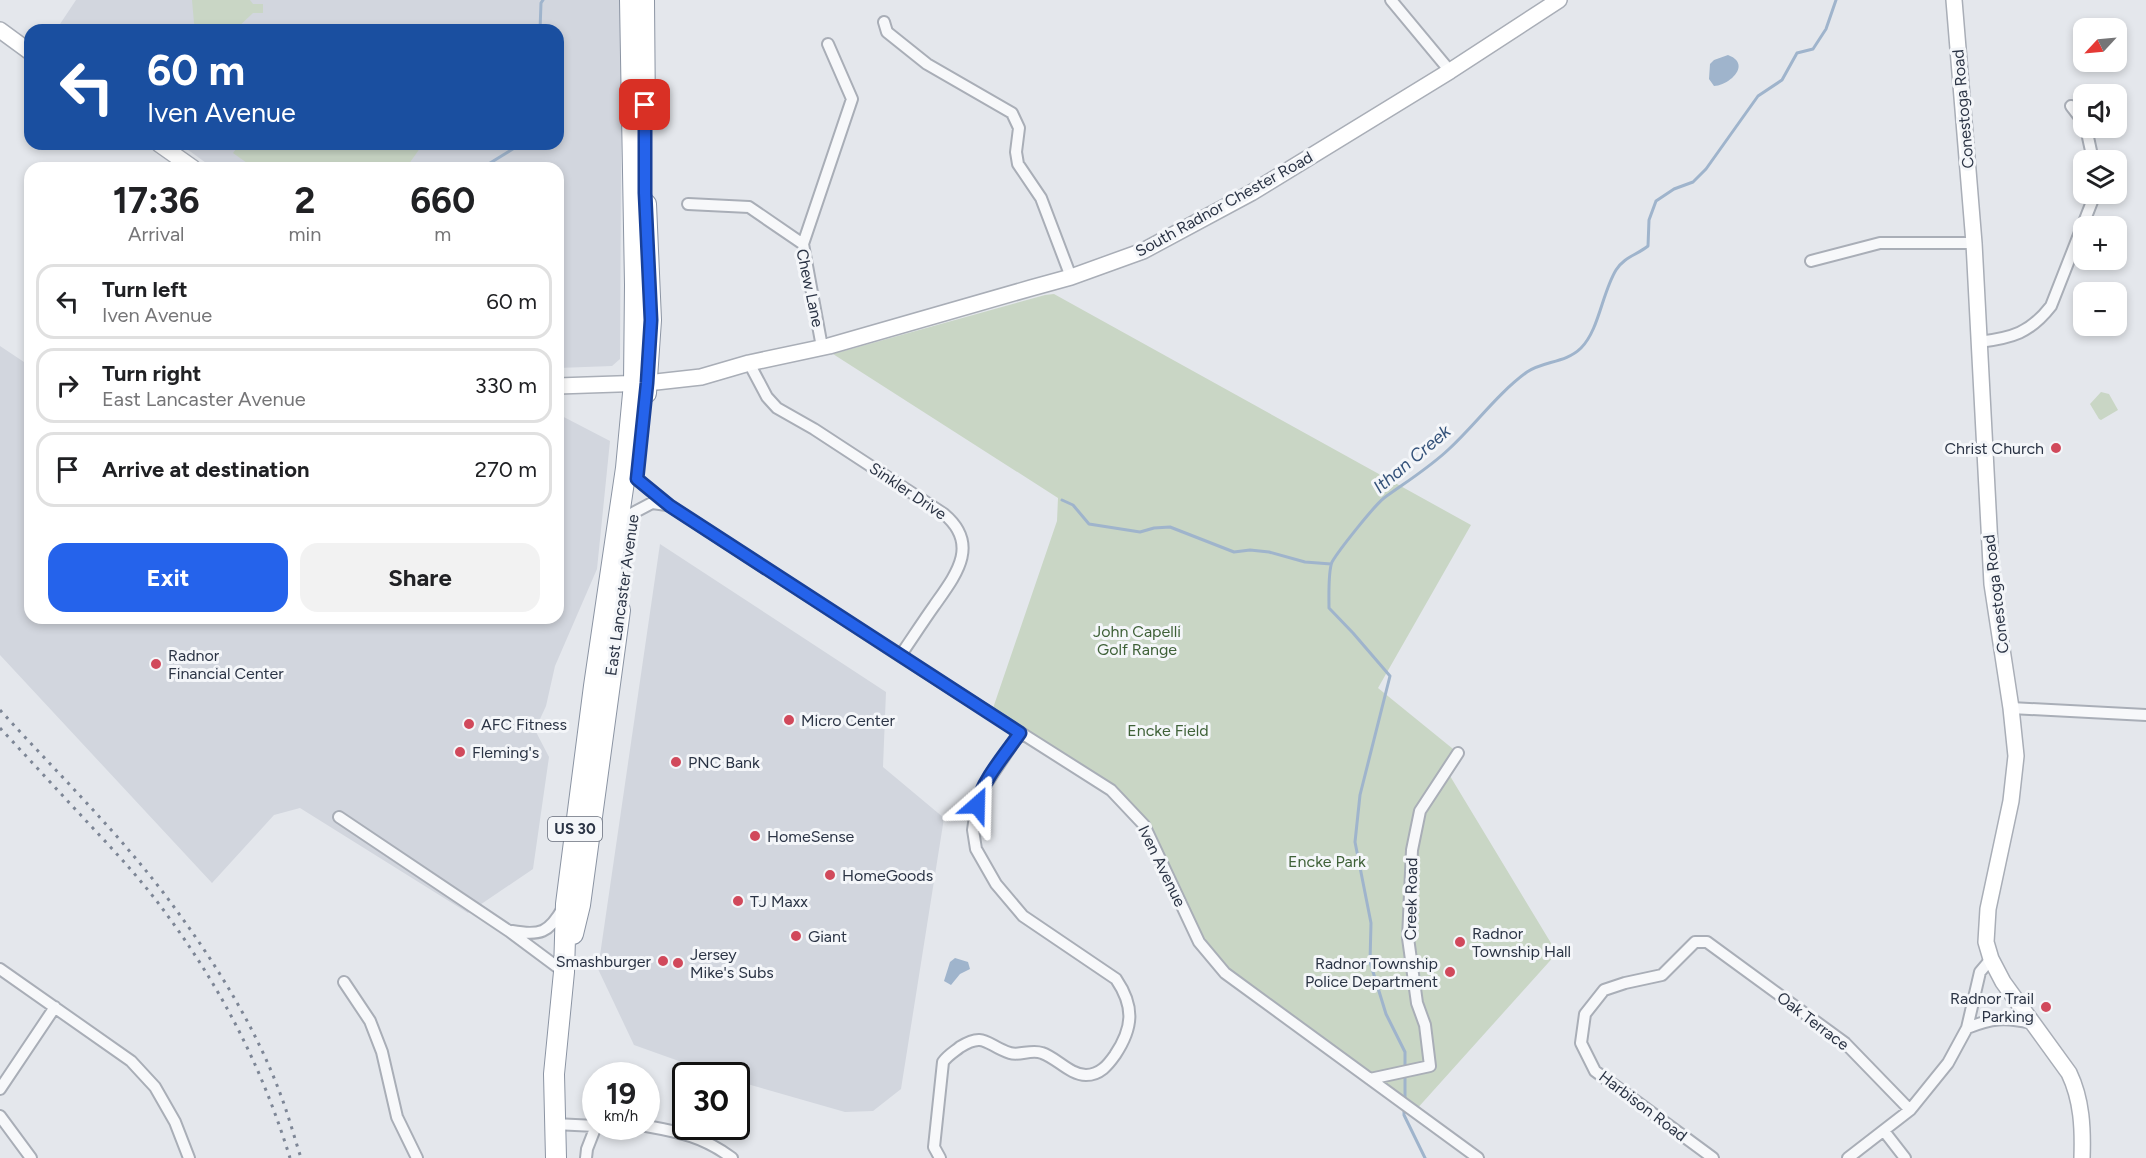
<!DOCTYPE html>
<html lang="en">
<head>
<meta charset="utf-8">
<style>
  :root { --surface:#fff; --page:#f2f2f2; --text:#202124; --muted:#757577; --line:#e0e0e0; --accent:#2563eb }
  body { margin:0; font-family:Figtree,sans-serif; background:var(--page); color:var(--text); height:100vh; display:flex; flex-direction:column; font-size:22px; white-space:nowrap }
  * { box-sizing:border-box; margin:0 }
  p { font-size:20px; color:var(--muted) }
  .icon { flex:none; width:33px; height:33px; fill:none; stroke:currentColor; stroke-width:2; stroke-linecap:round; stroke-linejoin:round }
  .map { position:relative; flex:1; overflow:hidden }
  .panel { position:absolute; left:24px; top:162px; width:540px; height:462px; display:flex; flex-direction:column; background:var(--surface); border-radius:18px; box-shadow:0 3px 9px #0003 }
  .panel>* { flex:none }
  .hud { position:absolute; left:24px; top:24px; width:540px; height:126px; border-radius:18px; box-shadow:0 3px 9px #0003; background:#1a4fa0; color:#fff; overflow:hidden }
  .needle { width:39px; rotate:244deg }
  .fabs { position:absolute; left:2073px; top:18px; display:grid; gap:12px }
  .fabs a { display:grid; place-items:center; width:54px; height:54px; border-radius:12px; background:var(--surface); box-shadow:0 3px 9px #0003; font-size:30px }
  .speed { position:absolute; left:582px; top:1062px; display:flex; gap:12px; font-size:30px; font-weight:700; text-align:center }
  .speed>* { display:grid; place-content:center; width:78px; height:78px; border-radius:50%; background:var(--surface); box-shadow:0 3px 9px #0003; line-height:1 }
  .speed small { font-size:15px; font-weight:400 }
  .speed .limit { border:3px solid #111; border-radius:9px; background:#fff; color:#111 }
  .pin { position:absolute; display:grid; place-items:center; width:51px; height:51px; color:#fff; margin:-26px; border-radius:12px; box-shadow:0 3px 9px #0006 }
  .me { position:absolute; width:66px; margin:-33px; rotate:25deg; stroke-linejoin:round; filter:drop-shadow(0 0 4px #0008) }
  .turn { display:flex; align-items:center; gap:21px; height:126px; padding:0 24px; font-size:27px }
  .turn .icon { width:78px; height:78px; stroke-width:2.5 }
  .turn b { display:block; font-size:42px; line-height:51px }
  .eta { display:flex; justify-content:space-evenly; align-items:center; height:102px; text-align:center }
  .eta b { font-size:36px; font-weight:700; line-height:42px }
  .cta { display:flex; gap:12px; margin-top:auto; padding:12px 24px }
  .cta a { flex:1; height:69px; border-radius:18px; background:var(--accent); color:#fff; font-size:24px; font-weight:700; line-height:69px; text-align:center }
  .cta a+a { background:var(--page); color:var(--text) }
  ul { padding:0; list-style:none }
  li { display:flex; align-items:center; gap:18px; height:75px; margin:0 12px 9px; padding:0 12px; border:3px solid var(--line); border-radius:18px }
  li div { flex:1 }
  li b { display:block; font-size:22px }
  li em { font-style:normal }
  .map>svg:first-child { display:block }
  .built { fill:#d2d6de }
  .green { fill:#c9d6c5 }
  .water { fill:#9fb4cc }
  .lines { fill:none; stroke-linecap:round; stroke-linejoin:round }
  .stream { stroke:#9fb4cc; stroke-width:3 }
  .street-casing { stroke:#a9aeb7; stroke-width:14 }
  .secondary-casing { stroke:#a9aeb7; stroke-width:18 }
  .highway-casing { stroke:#8b94a3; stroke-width:22 }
  .street { stroke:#f7f8fa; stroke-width:10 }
  .secondary { stroke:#fff; stroke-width:15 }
  .highway { stroke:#fff; stroke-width:20 }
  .rail { stroke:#7d8696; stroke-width:3; stroke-dasharray:3 6; stroke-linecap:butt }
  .route-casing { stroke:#184099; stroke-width:15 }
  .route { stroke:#2563eb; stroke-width:10 }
  .poi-dot { fill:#d1495b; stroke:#f4f6f9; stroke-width:2 }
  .labels { text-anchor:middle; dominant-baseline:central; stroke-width:6; stroke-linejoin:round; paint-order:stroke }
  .shield { fill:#f4f6f9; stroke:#676e7b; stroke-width:1.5 }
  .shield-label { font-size:15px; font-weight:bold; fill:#2b3445 }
  .street-label { font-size:16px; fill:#2b3445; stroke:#f4f6f9 }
  .poi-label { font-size:16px; fill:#2b3445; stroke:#f4f6f9; text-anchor:start }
  .park-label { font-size:16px; fill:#3f6138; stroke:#f4f6f9 }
  .water-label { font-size:18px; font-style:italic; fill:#34527a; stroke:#f4f6f9 }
</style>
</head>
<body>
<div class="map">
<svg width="2146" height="1158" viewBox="0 0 2146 1158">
  <rect width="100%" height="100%" fill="#e4e7ec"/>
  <!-- built -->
  <path class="built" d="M76,0H622L620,359L612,366L558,368V168H213L180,144H558V30H56Z
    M0,346L30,366V618H558V414L610,441L597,569L555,666L546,706L535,730L549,757L533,869L468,913L300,808L274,815L212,883L0,655Z
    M660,544L886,692L883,767L944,818L901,1089L873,1111L845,1112L737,1081L736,1076L718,1075L634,1045L598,969Z"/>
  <!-- green -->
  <path class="green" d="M192,0H250L253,4H263V13H253L235,30H198L194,23Z
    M240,144H423L406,168H254L233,153Z
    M1054,294L1471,525L1378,688L1458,753L1447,771L1557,953L1415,1111L1225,973L1199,942L1144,825L1111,790L991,714L1057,521L1058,498L833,354L1045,295Z
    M2101,392L2109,394L2118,410L2101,420L2099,419L2090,404Z"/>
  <!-- water -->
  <path class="water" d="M1728,55C1752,64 1730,85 1714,86L1709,79L1710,64L1714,60Z
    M955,958L968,962L970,969L960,974L951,985L944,981L950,962Z"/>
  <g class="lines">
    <!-- stream -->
    <path class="stream" d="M540,30L541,3L543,0
      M482,168L516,147L515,144
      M1062,500L1073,505L1089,524L1140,532L1154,528L1170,527L1234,552L1250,550L1269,552L1305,562L1331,564
      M1405,1068V1052L1386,1014L1370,962L1371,923L1355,842L1360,795L1390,676L1353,633L1329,608C1329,596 1328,572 1332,562C1339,550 1373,507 1384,498C1406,482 1429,468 1449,449C1476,424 1497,394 1527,372C1543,361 1566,363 1581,348C1599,330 1602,293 1616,270C1624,257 1637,255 1648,246L1649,220L1656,201L1674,189L1693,182L1706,169L1758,96L1782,80L1797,53L1813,49L1826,29L1836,0
      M1405,1101V1075
      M1404,1108V1115L1425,1158"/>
    <!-- street casing -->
    <g class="street-casing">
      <path id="street" d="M1391,0L1450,71
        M884,22L887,32L927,64L1012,113L1019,128L1016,152L1018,164L1041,198L1071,277
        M2071,106L2084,123
        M2086,128L2093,160
        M688,204L749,207L803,244L822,347
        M803,244L852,99L828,44
        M1811,261L1880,243H1974
        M1979,342C2012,338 2030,333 2051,306L2095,194
        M749,363L767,397L777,408L814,429L944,514C981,545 955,576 934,606C922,623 911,640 900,656
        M637,479L670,506L900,656L1111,790L1144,825L1199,942L1225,973L1478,1158
        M633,513L652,503L667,505
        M2011,708L2146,715
        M339,817L509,931L564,972
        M512,931C540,936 549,933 563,908
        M0,969L131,1061L155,1087L175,1122L189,1158
        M344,982L370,1021L382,1052L397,1117L417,1158
        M1967,1028C1992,1018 2005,1017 2031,1023
        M1370,1079L1430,1066L1425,1025L1417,1003L1408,938L1412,850L1420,811L1458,753
        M0,1089L55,1007
        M0,1116L31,1158
        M554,1124L596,1126
        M646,1126C680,1132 704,1137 732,1158
        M1884,1131L1905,1158
        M586,1158L587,1149L596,1126
        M940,1158L934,1147L943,1062C948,1055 954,1052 960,1047C985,1031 987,1046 1010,1053C1020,1056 1031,1049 1042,1053C1057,1058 1070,1075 1086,1075C1100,1075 1108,1065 1115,1055C1133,1028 1135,1007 1116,979L1023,916L996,884L976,849L973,830L978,796L1020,733
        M1713,1158L1595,1071L1581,1043L1585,1014L1604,990L1625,983L1662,975L1695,942H1707L1845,1043L1910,1110
        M1848,1158L1910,1110L1948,1063L1967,1028L1980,972L1991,959"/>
    </g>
    <!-- secondary casing -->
    <g class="secondary-casing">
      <path id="secondary" d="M1954,0L1974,243L1992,584L2011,708L2016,756L2011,801L1988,909L1986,942L1991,959L2003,982L2069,1073C2082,1100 2083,1129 2082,1158
        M0,30L30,52
        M159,144L193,168
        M558,386L647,383L701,377L749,363L829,346L1031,288L1071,277L1143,251L1251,193L1450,71L1559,0"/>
    </g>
    <!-- highway casing -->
    <g class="highway-casing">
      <path id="highway" d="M644,0L645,118
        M646,393L651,320L646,204
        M573,934L580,905L620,610
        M556,1158L554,1074L564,972L566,904L594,686L626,468L634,383L635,285L630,0"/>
    </g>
    <!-- street -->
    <use href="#street" class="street"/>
    <!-- secondary -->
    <use href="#secondary" class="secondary"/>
    <!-- highway -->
    <use href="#highway" class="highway"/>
    <!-- rail -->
    <path class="rail" d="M0,710C60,776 125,839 177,911C218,967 256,1029 280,1093C288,1114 294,1136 301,1158
      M0,728C30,760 60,793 90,825C118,855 146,885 170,919C224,993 263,1070 290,1158"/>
  </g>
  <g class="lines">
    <!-- route casing -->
    <g class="route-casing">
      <path id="route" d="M645,105V193L651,320L647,383L637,479L670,506L1020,733C1006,753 981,782 977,805"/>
    </g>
    <!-- route -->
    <use href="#route" class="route"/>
  </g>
  <!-- markers -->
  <g class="poi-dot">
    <circle cx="2056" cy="448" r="6"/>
    <circle cx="156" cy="664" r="6"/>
    <circle cx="789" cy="720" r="6"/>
    <circle cx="469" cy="724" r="6"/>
    <circle cx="460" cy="752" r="6"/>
    <circle cx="676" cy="762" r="6"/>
    <circle cx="755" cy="836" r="6"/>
    <circle cx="830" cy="875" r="6"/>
    <circle cx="738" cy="901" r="6"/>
    <circle cx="796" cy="936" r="6"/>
    <circle cx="1460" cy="942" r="6"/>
    <circle cx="663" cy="961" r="6"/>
    <circle cx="678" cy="963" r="6"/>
    <circle cx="1450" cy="972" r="6"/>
    <circle cx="2046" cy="1007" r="6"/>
  </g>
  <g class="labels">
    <!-- shield labels -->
    <rect class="shield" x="548" y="817" width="54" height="24" rx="4.5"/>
    <g class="shield-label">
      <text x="575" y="829">US 30</text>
    </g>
    <!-- street labels -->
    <g class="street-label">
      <text transform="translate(1963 109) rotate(-95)">Conestoga Road</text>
      <text transform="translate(1224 204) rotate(-29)">South Radnor Chester Road</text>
      <text transform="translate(810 288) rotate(78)">Chew Lane</text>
      <text transform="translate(908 491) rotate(34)">Sinkler Drive</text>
      <text transform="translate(1996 594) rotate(-97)">Conestoga Road</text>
      <text transform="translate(622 595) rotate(-82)">East Lancaster Avenue</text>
      <text transform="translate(1162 866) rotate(64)">Iven Avenue</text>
      <text transform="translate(1411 899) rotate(-89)">Creek Road</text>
      <text transform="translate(1813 1021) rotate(37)">Oak Terrace</text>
      <text transform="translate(1643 1106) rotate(37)">Harbison Road</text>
    </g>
    <!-- poi labels -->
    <g class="poi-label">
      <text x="2044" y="448" text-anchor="end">Christ Church</text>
      <text x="168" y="655">Radnor<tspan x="168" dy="18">Financial Center</tspan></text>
      <text x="801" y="720">Micro Center</text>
      <text x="481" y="724">AFC Fitness</text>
      <text x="472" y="752">Fleming's</text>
      <text x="688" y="762">PNC Bank</text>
      <text x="767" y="836">HomeSense</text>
      <text x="842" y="875">HomeGoods</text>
      <text x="750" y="901">TJ Maxx</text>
      <text x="1472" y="933">Radnor<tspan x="1472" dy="18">Township Hall</tspan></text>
      <text x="808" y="936">Giant</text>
      <text x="690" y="954">Jersey<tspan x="690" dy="18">Mike's Subs</tspan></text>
      <text x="651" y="961" text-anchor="end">Smashburger</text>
      <text x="1438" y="963" text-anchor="end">Radnor Township<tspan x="1438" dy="18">Police Department</tspan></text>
      <text x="2034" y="998" text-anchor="end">Radnor Trail<tspan x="2034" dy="18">Parking</tspan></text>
    </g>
    <!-- park labels -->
    <g class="park-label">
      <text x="1137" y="631">John Capelli<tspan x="1137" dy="18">Golf Range</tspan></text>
      <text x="1168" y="730">Encke Field</text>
      <text x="1327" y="861">Encke Park</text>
    </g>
    <!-- water labels -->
    <g class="water-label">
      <text transform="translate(1412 459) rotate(-40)">Ithan Creek</text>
    </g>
  </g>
</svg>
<div class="fabs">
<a><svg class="needle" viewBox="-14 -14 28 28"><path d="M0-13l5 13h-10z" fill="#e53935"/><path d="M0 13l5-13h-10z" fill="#757577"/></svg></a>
<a><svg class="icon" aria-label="sound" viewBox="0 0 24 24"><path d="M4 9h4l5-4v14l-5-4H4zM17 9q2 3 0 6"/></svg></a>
<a><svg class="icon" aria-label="layers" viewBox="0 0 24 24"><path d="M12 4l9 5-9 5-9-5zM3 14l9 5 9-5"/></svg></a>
<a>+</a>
<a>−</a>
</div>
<div class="speed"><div>19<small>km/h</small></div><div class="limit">30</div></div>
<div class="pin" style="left:645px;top:105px;background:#d93025"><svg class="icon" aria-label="arrive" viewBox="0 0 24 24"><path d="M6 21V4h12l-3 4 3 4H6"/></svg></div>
<svg class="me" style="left:977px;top:805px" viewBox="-20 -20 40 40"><path d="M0-17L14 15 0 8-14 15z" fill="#2563eb" stroke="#fff" stroke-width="4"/></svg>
<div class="hud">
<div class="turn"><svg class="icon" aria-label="left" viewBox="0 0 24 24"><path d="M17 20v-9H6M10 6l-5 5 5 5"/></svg><div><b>60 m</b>Iven Avenue</div></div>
</div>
<section class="panel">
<div class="eta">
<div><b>17:36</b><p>Arrival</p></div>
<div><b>2</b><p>min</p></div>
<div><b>660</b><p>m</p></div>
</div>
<ul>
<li><svg class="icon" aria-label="left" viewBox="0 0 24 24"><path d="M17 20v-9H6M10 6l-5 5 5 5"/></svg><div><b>Turn left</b><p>Iven Avenue</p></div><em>60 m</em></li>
<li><svg class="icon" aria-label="right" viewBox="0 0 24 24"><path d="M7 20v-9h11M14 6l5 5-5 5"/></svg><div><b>Turn right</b><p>East Lancaster Avenue</p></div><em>330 m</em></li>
<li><svg class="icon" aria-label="arrive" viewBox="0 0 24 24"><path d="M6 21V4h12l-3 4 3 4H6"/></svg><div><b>Arrive at destination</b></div><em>270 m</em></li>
</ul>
<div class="cta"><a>Exit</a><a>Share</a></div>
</section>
</div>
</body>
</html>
